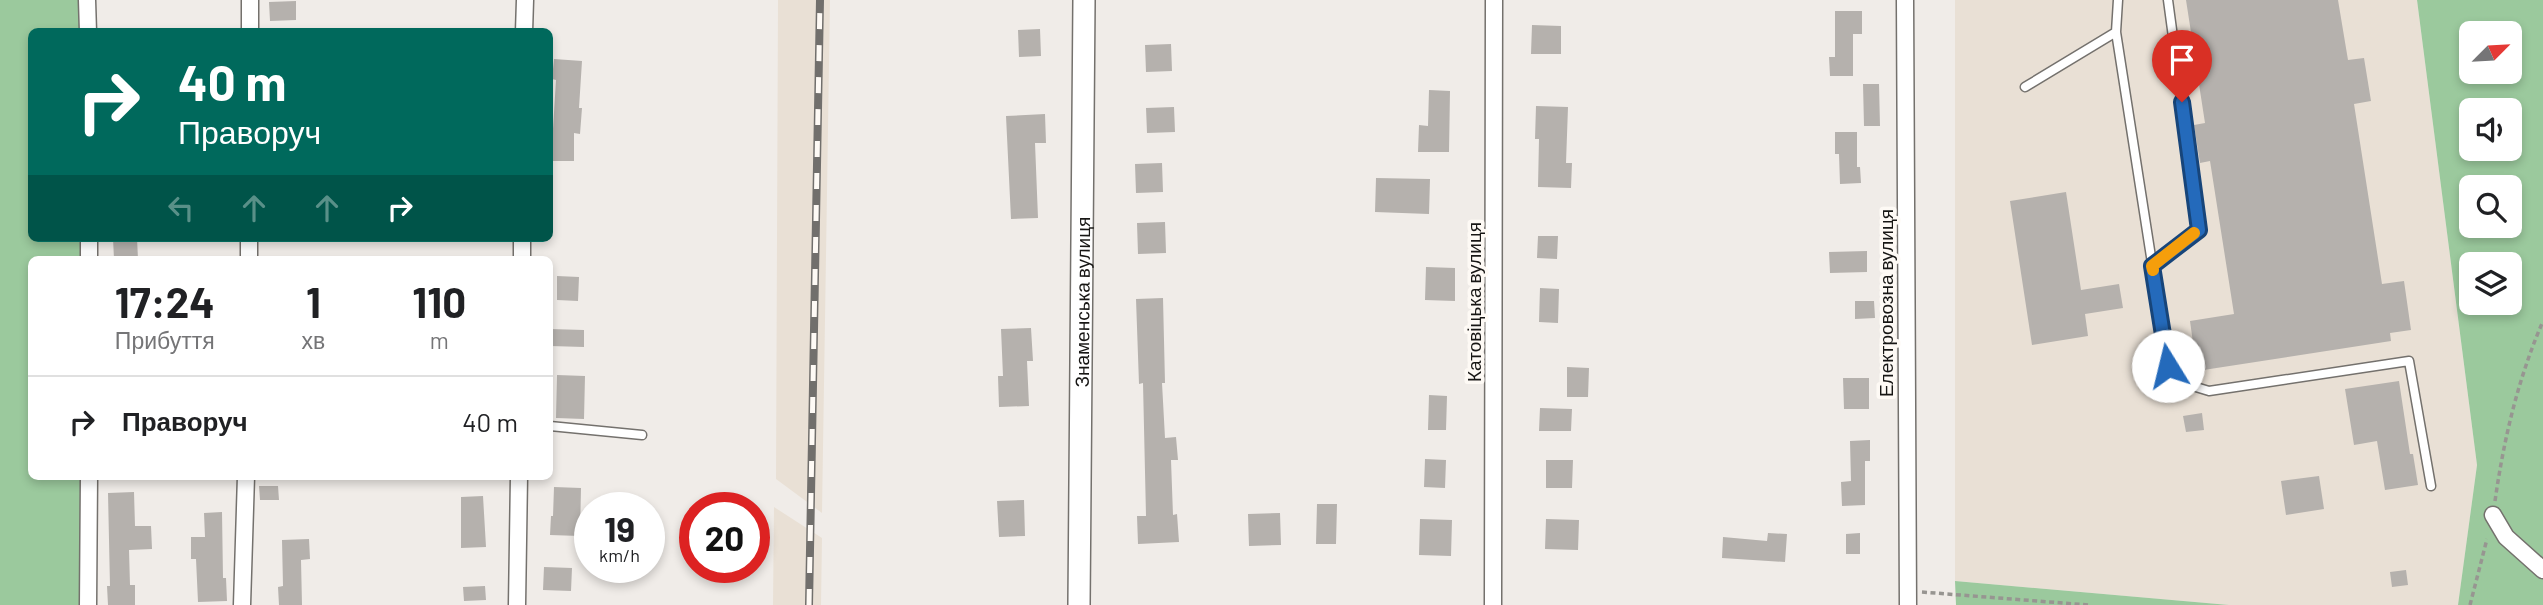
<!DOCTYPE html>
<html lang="uk">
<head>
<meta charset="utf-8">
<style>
  :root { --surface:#fff; --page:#f6f6f6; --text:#202124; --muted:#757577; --line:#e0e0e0 }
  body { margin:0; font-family:Barlow,sans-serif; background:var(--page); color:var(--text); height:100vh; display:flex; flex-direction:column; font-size:26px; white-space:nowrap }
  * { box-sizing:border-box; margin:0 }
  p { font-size:23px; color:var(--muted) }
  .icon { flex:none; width:38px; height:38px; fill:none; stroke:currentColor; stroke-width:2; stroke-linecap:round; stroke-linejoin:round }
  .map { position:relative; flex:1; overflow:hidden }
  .details { position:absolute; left:28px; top:256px; width:525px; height:224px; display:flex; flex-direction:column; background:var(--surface); border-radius:10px; box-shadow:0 4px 10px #0003 }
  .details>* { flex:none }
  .banner { position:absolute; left:28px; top:28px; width:525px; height:214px; border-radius:10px; box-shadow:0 4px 10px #0003; background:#00695c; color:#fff; overflow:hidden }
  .needle { width:46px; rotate:66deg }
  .fabs { position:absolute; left:2459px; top:21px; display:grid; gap:14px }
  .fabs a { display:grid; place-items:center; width:63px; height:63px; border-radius:10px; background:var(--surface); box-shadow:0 4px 10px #0003; font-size:35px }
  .speed { position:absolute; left:574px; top:492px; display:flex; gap:14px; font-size:35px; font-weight:700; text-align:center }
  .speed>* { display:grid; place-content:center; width:91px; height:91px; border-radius:50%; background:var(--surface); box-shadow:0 4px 10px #0003; line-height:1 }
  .speed small { font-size:18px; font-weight:400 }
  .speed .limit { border:10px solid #d22; background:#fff; color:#111 }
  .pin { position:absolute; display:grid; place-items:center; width:60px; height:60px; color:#fff; margin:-72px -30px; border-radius:50% 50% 50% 0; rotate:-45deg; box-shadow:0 0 7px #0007 }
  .pin .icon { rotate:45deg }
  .me { position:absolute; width:77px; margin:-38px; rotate:351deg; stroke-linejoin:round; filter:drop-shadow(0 0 5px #0008) }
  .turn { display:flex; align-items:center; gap:24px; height:147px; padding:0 35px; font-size:32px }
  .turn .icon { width:91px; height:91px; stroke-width:2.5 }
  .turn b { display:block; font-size:49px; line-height:60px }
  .lanes { display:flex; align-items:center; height:66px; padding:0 35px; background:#0003; justify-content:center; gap:35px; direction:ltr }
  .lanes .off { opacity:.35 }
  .eta { display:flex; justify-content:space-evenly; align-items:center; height:119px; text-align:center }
  .eta b { font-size:42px; font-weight:700; line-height:49px }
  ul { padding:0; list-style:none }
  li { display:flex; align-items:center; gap:21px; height:91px; padding:0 35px; border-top:2px solid var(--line) }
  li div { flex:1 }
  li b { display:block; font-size:26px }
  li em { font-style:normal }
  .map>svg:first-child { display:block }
  .built { fill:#e9e0d5 }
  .green { fill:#9bc99d; fill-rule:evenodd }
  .building { fill:#b5b1ad }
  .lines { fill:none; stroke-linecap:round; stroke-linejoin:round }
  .service-casing { stroke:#74716d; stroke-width:11 }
  .minor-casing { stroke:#74716d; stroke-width:19 }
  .secondary-casing { stroke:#74716d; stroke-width:24 }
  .path { stroke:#979591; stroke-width:3.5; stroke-dasharray:5 3.5; stroke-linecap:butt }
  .service { stroke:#fff; stroke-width:8 }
  .minor { stroke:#fff; stroke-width:16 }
  .secondary { stroke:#fff; stroke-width:21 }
  .rail-casing { stroke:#716f6c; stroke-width:8 }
  .rail { stroke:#fefaf5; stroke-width:5; stroke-dasharray:16; stroke-linecap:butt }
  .route-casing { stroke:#17457a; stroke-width:18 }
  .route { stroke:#246abb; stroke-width:12 }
  .slow { stroke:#f59e0b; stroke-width:12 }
  .labels { text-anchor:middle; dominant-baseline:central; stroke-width:7; stroke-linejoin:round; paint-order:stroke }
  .street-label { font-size:19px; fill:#171614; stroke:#fefaf5 }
</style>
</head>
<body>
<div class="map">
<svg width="2543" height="605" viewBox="0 0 2543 605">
  <rect width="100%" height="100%" fill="#f0ece8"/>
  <!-- built -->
  <path class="built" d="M778,0H830L822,513L776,479Z
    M1955,0H2417L2477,465L2458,605H2229L1955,581Z
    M774,507L822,538L821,605H773Z"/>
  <!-- green -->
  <path class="green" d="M0,0H87L88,31L32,32V238H89V259H32V476H89L88,605H0Z
    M2417,0H2543V605H2458L2477,465ZM2471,33H2510V72H2471ZM2471,110H2510V149H2471ZM2471,187H2510V226H2471ZM2471,264H2510V303H2471Z
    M1955,581L2229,605H1956Z"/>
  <!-- building -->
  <path class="building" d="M2186,0H2338L2348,60L2364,58L2371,101L2354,104L2382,284L2404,281L2411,330L2390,333L2391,341L2197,371L2190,321L2234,314L2210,161L2200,163L2194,125L2205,123Z
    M296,1V20L270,21L269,2Z
    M1835,11H1862V34H1853V76H1830L1829,57H1835Z
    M1532,25L1561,26V54H1531Z
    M1040,29L1041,56L1019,57L1018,30Z
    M1171,44L1172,71L1146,72L1145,45Z
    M554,59L582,61L579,108H582L580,134L574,133V161H551L556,80L552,79Z
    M1863,84H1879L1880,126H1864Z
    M1429,90L1450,91L1449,152H1418L1419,125L1428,126Z
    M1536,106L1568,107L1566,163H1572L1571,188L1538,187L1539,139H1535Z
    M1174,107L1175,132L1147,133L1146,108Z
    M1045,114L1046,143H1035L1038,218L1011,219L1006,116Z
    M1835,132H1857V167H1860L1861,183L1840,184L1839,154H1835Z
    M1162,163L1163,192L1136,193L1135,164Z
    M1376,178L1430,179L1429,214L1375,212Z
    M2066,192L2081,290L2119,284L2123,308L2085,314L2088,336L2032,345L2010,201Z
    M1165,222L1166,253L1138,254L1137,223Z
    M1538,236H1558L1557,259L1537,258Z
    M113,238H137L138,259H114Z
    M1867,251V272L1830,273L1829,252Z
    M1426,267L1455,268V301L1425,300Z
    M557,276L579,277L578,301L557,300Z
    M1540,288L1559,289L1558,323L1539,322Z
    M1163,298L1165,383H1162L1165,438L1176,437L1178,460H1171L1173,515L1177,514L1179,542L1138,544L1137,516H1146L1143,383L1139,384L1136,299Z
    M1855,301H1874L1875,318L1855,319Z
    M1031,328L1033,361H1027L1029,406L999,407L998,376H1003L1001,329Z
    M550,329L584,330V347L550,346Z
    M1567,367L1589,368L1588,397H1567Z
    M557,375L585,376L584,419L556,418Z
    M1843,378H1869V409H1844Z
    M2399,381L2410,454H2413L2418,485L2385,490L2377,441L2354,445L2345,389Z
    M1429,395L1447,396L1446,430H1428Z
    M1540,408L1572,409L1571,431H1539Z
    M2202,413L2204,430L2186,432L2183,416Z
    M1870,440V461H1865V505L1842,506L1841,482L1851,481L1850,441Z
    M1425,459L1446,460L1445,488L1424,487Z
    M1546,460H1573L1572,488H1546Z
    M2319,476L2324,509L2286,515L2281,481Z
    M259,486H278L279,500H260Z
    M554,487L581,488L580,536L550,535L551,516H553Z
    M134,492L135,526H151L152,549L129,550L130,585H135V605H108L107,586H110L108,493Z
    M483,496L486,547L461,548V497Z
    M1024,500L1025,536L999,537L997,501Z
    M1317,504H1337L1336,544H1316Z
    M222,512L223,578H226L227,601L198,602L196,559H191V537H205L204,513Z
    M1280,513L1281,545L1249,546L1248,514Z
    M1420,519L1452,520L1451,556L1419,555Z
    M1546,519L1579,520L1578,550L1545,549Z
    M1768,533L1787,534L1785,562L1722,558L1723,537L1767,541Z
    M1860,533V554H1846V534Z
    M309,539L310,559L301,560L302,605H279L278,587L283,586L282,540Z
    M544,567L572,568L571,591L543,590Z
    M2406,570L2408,585L2392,587L2390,572Z
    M485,586L486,600L464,601L463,587Z"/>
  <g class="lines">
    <!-- service casing -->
    <g class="service-casing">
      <path id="service" d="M2118,0L2116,32L2168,366L2186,384L2209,391L2409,361L2431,486
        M2025,87L2116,32
        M2153,266L2199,230L2168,0
        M550,426L642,435"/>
    </g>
    <!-- minor casing -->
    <g class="minor-casing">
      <path id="minor" d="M87,0L88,32
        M1905,0L1908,605
        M250,32V0
        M524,32L525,0
        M89,238V259
        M249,259V238
        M522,259V238
        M2493,515L2506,537L2543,570
        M88,605L89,476
        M242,605L246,476
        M517,605L519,476
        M1493,605L1494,0"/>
    </g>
    <!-- secondary casing -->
    <g class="secondary-casing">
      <g id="secondary">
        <path id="s1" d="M1079,605L1084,0"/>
      </g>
    </g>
    <!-- path -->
    <path class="path" d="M2495,501C2504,438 2518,379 2543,321
      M1922,592L2088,605
      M2470,605L2487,539"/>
    <!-- service -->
    <use href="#service" class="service"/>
    <!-- minor -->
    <use href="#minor" class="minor"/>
    <!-- secondary -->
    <use href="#secondary" class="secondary"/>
    <!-- rail casing -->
    <g class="rail-casing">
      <path id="rail" d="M809,605L820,0"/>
    </g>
    <!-- rail -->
    <use href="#rail" class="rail"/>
  </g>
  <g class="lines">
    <!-- route casing -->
    <g class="route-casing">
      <path id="route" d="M2168,366L2152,266L2199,230L2182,102"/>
    </g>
    <!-- route -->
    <use href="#route" class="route"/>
    <!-- slow -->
    <path class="slow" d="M2153,270L2152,266L2194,233"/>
  </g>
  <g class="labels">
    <!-- street labels -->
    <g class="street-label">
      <text transform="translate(1473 302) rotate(-90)">Катовіцька вулиця</text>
      <text stroke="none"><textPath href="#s1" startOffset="303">Знаменська вулиця</textPath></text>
      <text transform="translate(1885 303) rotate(-90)">Електровозна вулиця</text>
    </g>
  </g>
</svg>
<div class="fabs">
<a><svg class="needle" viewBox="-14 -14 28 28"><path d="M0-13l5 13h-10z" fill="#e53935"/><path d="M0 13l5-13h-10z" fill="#757577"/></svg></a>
<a><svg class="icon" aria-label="sound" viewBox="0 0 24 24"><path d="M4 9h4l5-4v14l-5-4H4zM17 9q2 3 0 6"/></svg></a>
<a><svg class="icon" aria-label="search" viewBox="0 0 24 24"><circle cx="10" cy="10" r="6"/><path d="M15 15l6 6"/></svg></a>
<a><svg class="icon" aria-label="layers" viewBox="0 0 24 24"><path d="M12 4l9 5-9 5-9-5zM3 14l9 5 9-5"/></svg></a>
</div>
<div class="speed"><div>19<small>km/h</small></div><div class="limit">20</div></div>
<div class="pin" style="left:2182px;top:102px;background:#d93025"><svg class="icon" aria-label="arrive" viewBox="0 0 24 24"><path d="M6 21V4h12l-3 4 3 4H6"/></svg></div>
<svg class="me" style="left:2168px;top:366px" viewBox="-20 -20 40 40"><circle r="19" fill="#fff"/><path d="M0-13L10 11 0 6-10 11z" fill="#246abb"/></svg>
<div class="banner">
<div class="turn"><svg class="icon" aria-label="right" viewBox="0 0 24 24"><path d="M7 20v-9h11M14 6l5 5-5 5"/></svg><div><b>40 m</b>Праворуч</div></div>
<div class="lanes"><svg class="icon off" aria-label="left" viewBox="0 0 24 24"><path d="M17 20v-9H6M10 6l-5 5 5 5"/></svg><svg class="icon off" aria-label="ahead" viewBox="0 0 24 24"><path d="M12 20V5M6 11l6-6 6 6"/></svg><svg class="icon off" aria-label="ahead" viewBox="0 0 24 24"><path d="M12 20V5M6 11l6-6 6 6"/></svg><svg class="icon" aria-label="right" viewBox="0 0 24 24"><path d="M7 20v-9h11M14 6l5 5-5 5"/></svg></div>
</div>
<section class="details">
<div class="eta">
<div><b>17:24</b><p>Прибуття</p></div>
<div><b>1</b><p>хв</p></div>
<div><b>110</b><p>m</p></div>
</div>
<ul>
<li><svg class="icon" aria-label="right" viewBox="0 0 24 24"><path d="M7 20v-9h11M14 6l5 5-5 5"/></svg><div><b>Праворуч</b></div><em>40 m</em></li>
</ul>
</section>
</div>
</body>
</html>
